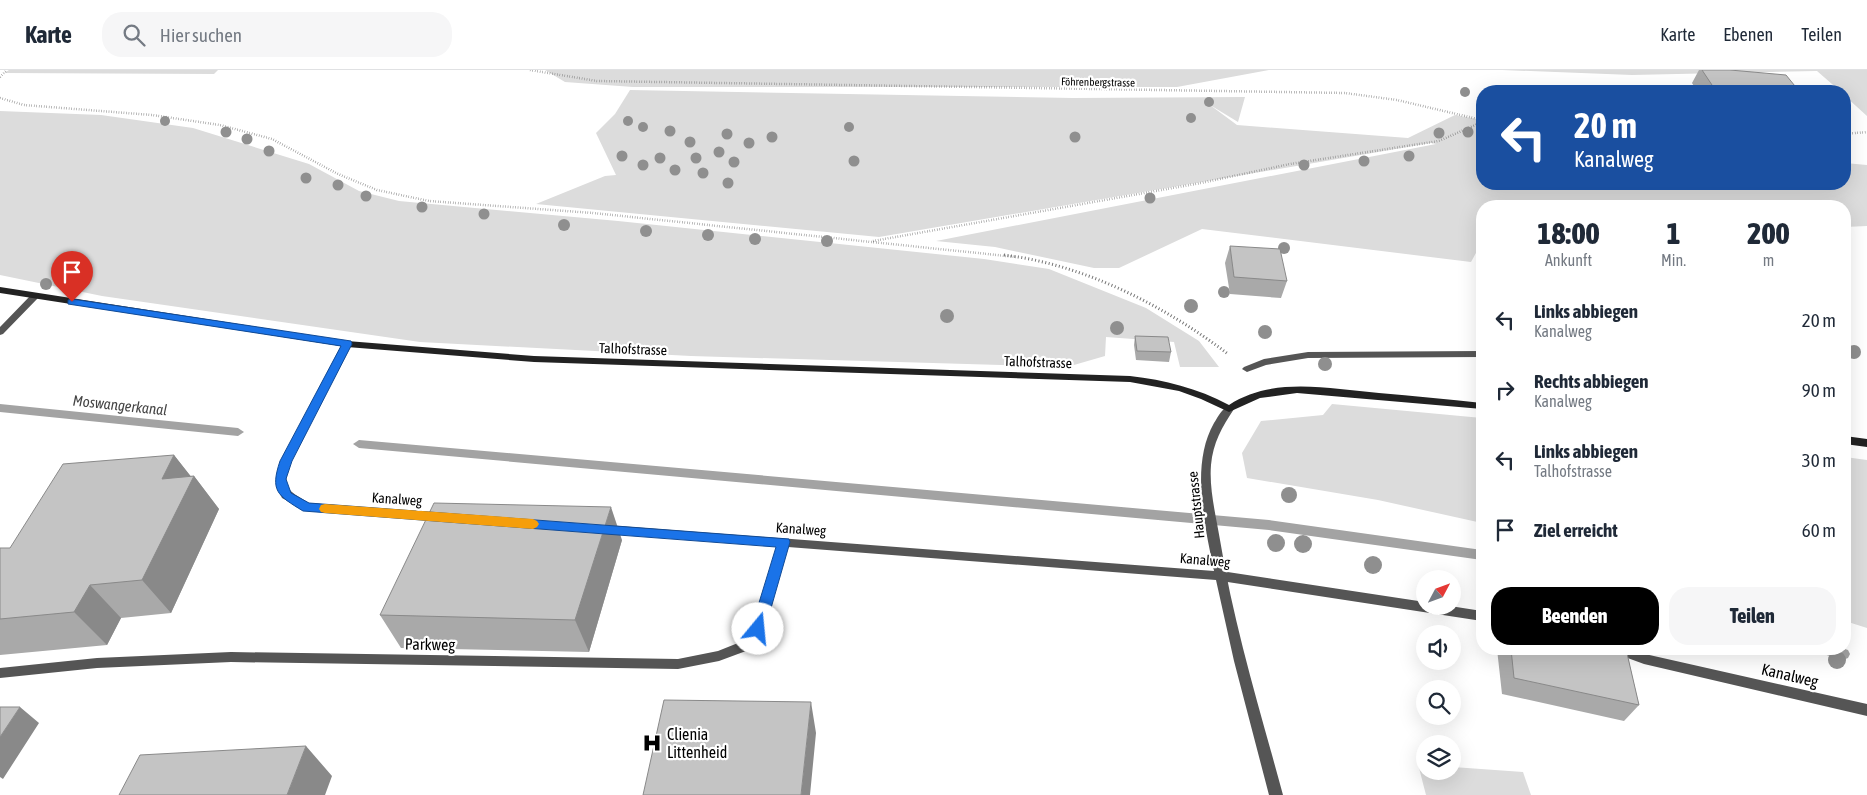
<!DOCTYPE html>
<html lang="de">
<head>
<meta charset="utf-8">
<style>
  :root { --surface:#fff; --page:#f6f6f7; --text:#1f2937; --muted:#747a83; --line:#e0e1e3; --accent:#000 }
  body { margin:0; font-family:"Asap Condensed",sans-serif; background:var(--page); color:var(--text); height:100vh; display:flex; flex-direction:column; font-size:19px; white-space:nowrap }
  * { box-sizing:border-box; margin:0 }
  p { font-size:16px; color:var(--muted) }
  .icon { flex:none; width:28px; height:28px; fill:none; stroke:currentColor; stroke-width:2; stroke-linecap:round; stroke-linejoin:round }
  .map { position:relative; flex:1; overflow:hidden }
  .drawer { position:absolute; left:1476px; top:130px; width:375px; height:455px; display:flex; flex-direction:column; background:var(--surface); border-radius:20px; box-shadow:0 5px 20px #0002 }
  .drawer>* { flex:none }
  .top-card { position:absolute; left:1476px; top:15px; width:375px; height:105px; border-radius:20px; box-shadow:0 5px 20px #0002; background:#1a4fa0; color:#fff; overflow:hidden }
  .needle { width:32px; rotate:49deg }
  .fabs { position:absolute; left:1416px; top:500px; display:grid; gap:10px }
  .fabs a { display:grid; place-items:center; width:45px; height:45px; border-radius:50%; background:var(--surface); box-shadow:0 5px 20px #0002; font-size:25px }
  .pin { position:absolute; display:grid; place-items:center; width:42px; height:42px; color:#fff; margin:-51px -21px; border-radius:50% 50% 50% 0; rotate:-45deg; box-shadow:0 0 5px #0007 }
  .pin .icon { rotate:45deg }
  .me { position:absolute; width:55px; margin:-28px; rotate:17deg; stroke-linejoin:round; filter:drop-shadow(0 0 4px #0008) }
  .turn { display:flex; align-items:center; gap:18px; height:105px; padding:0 15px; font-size:22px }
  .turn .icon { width:65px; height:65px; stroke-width:2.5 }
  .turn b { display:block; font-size:35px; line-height:42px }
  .eta { display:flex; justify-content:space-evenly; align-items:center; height:85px; text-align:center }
  .eta b { font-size:30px; font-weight:800; line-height:35px }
  .action { display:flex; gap:10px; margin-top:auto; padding:10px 15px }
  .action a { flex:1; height:58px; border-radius:20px; background:var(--accent); color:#fff; font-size:20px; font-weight:800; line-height:58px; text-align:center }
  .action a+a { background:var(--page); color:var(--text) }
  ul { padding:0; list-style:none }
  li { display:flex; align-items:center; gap:15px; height:70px; padding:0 15px }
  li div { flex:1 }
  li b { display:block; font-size:19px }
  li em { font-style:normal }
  header { display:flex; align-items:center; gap:30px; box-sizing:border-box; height:70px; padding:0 25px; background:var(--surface); border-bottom:1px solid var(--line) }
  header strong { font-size:24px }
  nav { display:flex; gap:28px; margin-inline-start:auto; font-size:18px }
  .search { width:350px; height:45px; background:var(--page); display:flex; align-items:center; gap:12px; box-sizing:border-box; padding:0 18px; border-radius:20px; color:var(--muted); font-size:19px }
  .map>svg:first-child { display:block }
  .green { fill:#dcdcdc }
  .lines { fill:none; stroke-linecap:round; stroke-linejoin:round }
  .stream { fill:#a3a3a3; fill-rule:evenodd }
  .path-far1 { stroke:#777; stroke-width:2.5; stroke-dasharray:0.5 2; stroke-linecap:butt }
  .path { stroke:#777; stroke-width:3; stroke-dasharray:1 2.5; stroke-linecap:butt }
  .lane { fill:#555; fill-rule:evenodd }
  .street { fill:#555; fill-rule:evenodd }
  .secondary { fill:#222; fill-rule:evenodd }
  .tree { fill:#8f8f8f }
  .wall { fill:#a9a9a9 }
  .shaded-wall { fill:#898989 }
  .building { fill:#c4c4c4; stroke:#898989 }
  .route { fill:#1a73e8; stroke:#114b97 }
  .slow { fill:#f59e0b }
  .labels { text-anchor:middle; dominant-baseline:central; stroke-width:4.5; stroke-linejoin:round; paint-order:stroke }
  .far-street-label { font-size:11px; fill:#000; stroke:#fff }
  .street-label { font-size:14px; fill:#000; stroke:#fff }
  .water-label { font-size:15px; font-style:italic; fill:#444; stroke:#fff }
  .near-street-label { font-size:16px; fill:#000; stroke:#fff }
  .near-poi-label { font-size:16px; fill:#000; stroke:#fff; text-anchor:start }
</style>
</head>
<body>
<header>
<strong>Karte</strong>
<div class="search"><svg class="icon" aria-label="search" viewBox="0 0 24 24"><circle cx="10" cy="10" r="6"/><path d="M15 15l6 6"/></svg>Hier suchen</div>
<nav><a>Karte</a><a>Ebenen</a><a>Teilen</a></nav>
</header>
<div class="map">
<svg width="1867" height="725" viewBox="0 0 1867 725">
  <rect width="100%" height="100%" fill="#fff"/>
  <!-- green -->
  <path class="green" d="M9,0H218L214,4L4,3Z
    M545,0H1269L1177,17H633L565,12Z
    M1502,0H1867V46L1845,26V21H1840L1817,1L1632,5Z
    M630,20L1073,28L1245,27L1238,52L1210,35L1237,55L1408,68L1455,45L1482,50V114H1845V93L1867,95V156L1845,157V136H1482V172L1471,192L1202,159L1119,198H1094L995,177L936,171L1436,74L1431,73L879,167L536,134L605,106L616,105L596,63L615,44Z
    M0,41L101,45L193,58L309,94L359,121L399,131L618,151L984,189L1049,199L1146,238L1199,271L1219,297H1180L1174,272L1106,267L1105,286L1067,297L691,286L420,272L102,226L0,205Z
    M1332,334L1482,348V453L1378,430L1247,408L1242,383L1261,351L1323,345Z
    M1845,387L1867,390V558L1845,551Z
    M1418,694L1425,695V701H1452L1453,697L1523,702L1531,725H1426Z"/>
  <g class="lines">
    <!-- stream -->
    <path class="stream" d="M0,334L238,358L244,362L238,366L0,342Z
      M359,370L1269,450L1482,480V490L1269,460L359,378L353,374Z
      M1818,579H1845L1848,580L1850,584L1848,588L1843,590L1820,583Z"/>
    <!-- path-far1 -->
    <path class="path-far1" d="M530,0L597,11L1345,23L1397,30L1482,50
      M0,7L7,0
      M0,28L24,35L152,45L220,55L272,69L338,104L377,120L429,131L593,143L1016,187
      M1845,64L1867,62
      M873,171L1201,113L1290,94L1439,71L1482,52"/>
    <!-- path -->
    <path class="path" d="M1004,185C1083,194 1165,236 1228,284"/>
    <!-- lane -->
    <path class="lane" d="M35,223L39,226L38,228L3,264L0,265V257L32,224Z
      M1482,281V287L1308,288L1266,295L1247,302L1242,299L1244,297L1264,289L1308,282Z
      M1221,501L1425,532V536H1450L1482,541V551L1221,511L1217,509L1215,506L1217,503Z
      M1612,579H1631L1645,584L1867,634V646L1644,594L1614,583Z"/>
    <!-- street -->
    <path class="street" d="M347,271L352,274L291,391C282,418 285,419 309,433L439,443L443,444L444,447L443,450L439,451L307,441L282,428C274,411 275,408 281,391L342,274Z
      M1229,336L1234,339C1222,357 1213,373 1211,395C1209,419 1216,446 1220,470C1234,556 1260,640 1283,725H1269L1234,591L1216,510L788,477L764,559L746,581L719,591L678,599L231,592L97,598L0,608V598L97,588L231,582L678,589L718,581L738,573L753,557L777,476L606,463L602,462L601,459L602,456L606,455L1214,501C1205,456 1190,395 1214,353C1218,347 1222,338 1229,336Z"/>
    <!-- secondary -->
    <path class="secondary" d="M0,217L347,271L534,286L1130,306C1165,310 1197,318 1229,335C1273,306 1329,319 1379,323C1413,326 1448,329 1482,333V339L1297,323L1260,328L1229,342L1201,329L1179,321L1130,312L534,292L347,277L0,223Z
      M1845,366L1867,369V377L1845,374Z"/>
  </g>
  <!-- trees -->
  <g class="tree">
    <circle cx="1465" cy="22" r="5"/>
    <circle cx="1209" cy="32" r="5"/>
    <circle cx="1191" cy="48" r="5"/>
    <circle cx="165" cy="51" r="5"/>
    <circle cx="628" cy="51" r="5"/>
    <circle cx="643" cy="57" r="5"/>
    <circle cx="849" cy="57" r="5"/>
    <circle cx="670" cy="61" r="5.5"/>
    <circle cx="226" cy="62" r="5.5"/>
    <circle cx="1468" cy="62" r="5.5"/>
    <circle cx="1439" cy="63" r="5.5"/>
    <circle cx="727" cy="64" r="5.5"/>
    <circle cx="772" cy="67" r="5.5"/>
    <circle cx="1075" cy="67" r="5.5"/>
    <circle cx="247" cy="69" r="5.5"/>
    <circle cx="690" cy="72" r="5.5"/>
    <circle cx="749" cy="73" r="5.5"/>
    <circle cx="269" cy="81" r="5.5"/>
    <circle cx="719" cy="82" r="5.5"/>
    <circle cx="622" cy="86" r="5.5"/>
    <circle cx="1409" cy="86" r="5.5"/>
    <circle cx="660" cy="88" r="5.5"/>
    <circle cx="696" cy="88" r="5.5"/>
    <circle cx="854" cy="91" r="5.5"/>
    <circle cx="1364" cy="91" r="5.5"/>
    <circle cx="734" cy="92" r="5.5"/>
    <circle cx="643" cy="95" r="5.5"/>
    <circle cx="1304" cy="95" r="5.5"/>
    <circle cx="675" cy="100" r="5.5"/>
    <circle cx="703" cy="103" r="5.5"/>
    <circle cx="306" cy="108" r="5.5"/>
    <circle cx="728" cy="113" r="5.5"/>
    <circle cx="338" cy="115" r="5.5"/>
    <circle cx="366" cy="126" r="5.5"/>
    <circle cx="1150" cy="128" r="5.5"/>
    <circle cx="422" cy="137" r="5.5"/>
    <circle cx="484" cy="144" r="5.5"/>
    <circle cx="564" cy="155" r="6"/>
    <circle cx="646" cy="161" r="6"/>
    <circle cx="708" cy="165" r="6"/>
    <circle cx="755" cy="169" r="6"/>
    <circle cx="827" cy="171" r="6"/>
    <circle cx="1284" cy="178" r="6"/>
    <circle cx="46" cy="214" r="6"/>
    <circle cx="1224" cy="222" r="6"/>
    <circle cx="1191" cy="236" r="7"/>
    <circle cx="947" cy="246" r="7"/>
    <circle cx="1117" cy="258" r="7"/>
    <circle cx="1265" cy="262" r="7"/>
    <circle cx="1854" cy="282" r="7"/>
    <circle cx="1325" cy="294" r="7"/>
    <circle cx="1289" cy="425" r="8"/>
    <circle cx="1276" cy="473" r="9"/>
    <circle cx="1303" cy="474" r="9"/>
    <circle cx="1373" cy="495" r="9"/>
    <circle cx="1837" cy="590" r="9"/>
  </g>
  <!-- wall -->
  <path class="wall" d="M1699,0H1730L1799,21H1697L1692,13Z
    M1230,176L1287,211L1281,228L1230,224L1225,193Z
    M1135,266L1171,282L1169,292L1136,290L1134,275Z
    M174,385L190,406H194L219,439L171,543L121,548L107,575L0,585V478H10Z
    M622,470L589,582L401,578L380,545Z
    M1497,579H1626L1639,635L1624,651L1502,624Z"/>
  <!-- shaded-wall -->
  <path class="shaded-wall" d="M174,385L193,409L194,406L219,439L171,543L142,510L162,409Z
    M611,437L622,470L589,582L575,550Z
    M90,515L121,548L107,575L74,542Z
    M811,632L816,663L810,725H801Z
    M20,637L39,653L3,709L0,707V667Z
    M306,676L332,706L325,725H287Z"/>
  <!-- building -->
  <path class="building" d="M1702,0H1730L1786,5L1799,21H1753L1714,18Z
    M1230,176L1280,179L1287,211L1234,207Z
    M1135,266L1168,267L1171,282L1137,281Z
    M174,385L162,409L194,406L142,510L90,515L74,542L0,549V478H10L63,394Z
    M434,433L611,437L575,550L380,545Z
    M1511,579H1626L1639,635L1514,608Z
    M664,630L811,632L801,725H643Z
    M0,637H20L0,667Z
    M306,676L287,725H119L140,685Z"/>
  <!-- route -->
  <path class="route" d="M72,229L351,271L352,274L292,391L286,409L291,423L309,433L789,469L790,472L765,559L763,563L758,565L753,563L751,559L776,477L303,441C277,425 270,421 280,391L341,276L68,234V230Z"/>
  <!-- slow -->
  <path class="slow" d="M325,434L533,449L537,451L539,454L537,457L533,459L325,443L321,442L319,439L321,435Z"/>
  <!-- icons -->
  <defs>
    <g id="hospital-bare" transform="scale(1.5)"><path d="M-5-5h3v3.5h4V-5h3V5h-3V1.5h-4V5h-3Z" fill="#000" stroke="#fff" stroke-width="2.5" paint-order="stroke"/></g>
  </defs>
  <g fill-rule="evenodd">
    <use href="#hospital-bare" x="652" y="673"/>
  </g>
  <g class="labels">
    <!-- far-street labels -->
    <g class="far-street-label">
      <text transform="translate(1098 12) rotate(1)">Föhrenbergstrasse</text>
    </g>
    <!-- street labels -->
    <g class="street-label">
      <text transform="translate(633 279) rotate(2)">Talhofstrasse</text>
      <text transform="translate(1038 292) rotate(2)">Talhofstrasse</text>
      <text transform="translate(397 429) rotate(4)">Kanalweg</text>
      <text transform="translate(1196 435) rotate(-96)">Hauptstrasse</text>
      <text transform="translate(801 459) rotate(4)">Kanalweg</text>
      <text transform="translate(1205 490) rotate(5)">Kanalweg</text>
    </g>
    <!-- water labels -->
    <g class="water-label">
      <text transform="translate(120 335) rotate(6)">Moswangerkanal</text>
    </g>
    <!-- near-street labels -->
    <g class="near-street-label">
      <text transform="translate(430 574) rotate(1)">Parkweg</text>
      <text transform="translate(1790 605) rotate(13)">Kanalweg</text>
    </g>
    <!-- near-poi labels -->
    <g class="near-poi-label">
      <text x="667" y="664">Clienia<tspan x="667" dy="18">Littenheid</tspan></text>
    </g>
  </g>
</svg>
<div class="fabs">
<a><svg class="needle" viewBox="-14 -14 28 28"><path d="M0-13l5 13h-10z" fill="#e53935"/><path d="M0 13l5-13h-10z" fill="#747a83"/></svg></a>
<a><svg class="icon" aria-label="sound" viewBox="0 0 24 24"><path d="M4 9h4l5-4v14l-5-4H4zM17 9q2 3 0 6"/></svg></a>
<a><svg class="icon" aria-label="search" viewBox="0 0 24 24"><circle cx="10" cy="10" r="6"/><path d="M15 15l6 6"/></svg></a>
<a><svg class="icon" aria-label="layers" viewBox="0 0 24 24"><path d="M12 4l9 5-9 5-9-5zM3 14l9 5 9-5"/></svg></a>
</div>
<div class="pin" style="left:72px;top:232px;background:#d93025"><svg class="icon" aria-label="arrive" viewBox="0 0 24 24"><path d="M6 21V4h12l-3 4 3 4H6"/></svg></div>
<svg class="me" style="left:758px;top:559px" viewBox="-20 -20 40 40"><circle r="19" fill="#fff"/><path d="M0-13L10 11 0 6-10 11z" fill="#1a73e8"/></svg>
<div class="top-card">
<div class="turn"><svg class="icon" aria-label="left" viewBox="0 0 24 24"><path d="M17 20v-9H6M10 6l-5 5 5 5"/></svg><div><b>20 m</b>Kanalweg</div></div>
</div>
<section class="drawer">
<div class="eta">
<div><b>18:00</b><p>Ankunft</p></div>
<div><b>1</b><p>Min.</p></div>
<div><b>200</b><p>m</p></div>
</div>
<ul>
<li><svg class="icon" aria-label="left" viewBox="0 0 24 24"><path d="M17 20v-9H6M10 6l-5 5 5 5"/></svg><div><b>Links abbiegen</b><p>Kanalweg</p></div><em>20 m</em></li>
<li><svg class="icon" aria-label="right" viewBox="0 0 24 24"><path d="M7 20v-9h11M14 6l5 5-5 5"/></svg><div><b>Rechts abbiegen</b><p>Kanalweg</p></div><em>90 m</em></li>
<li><svg class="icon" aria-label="left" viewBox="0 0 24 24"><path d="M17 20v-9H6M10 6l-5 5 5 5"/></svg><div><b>Links abbiegen</b><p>Talhofstrasse</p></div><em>30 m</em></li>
<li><svg class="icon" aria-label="arrive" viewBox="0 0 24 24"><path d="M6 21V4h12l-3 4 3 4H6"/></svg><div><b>Ziel erreicht</b></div><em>60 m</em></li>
</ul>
<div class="action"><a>Beenden</a><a>Teilen</a></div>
</section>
</div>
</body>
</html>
